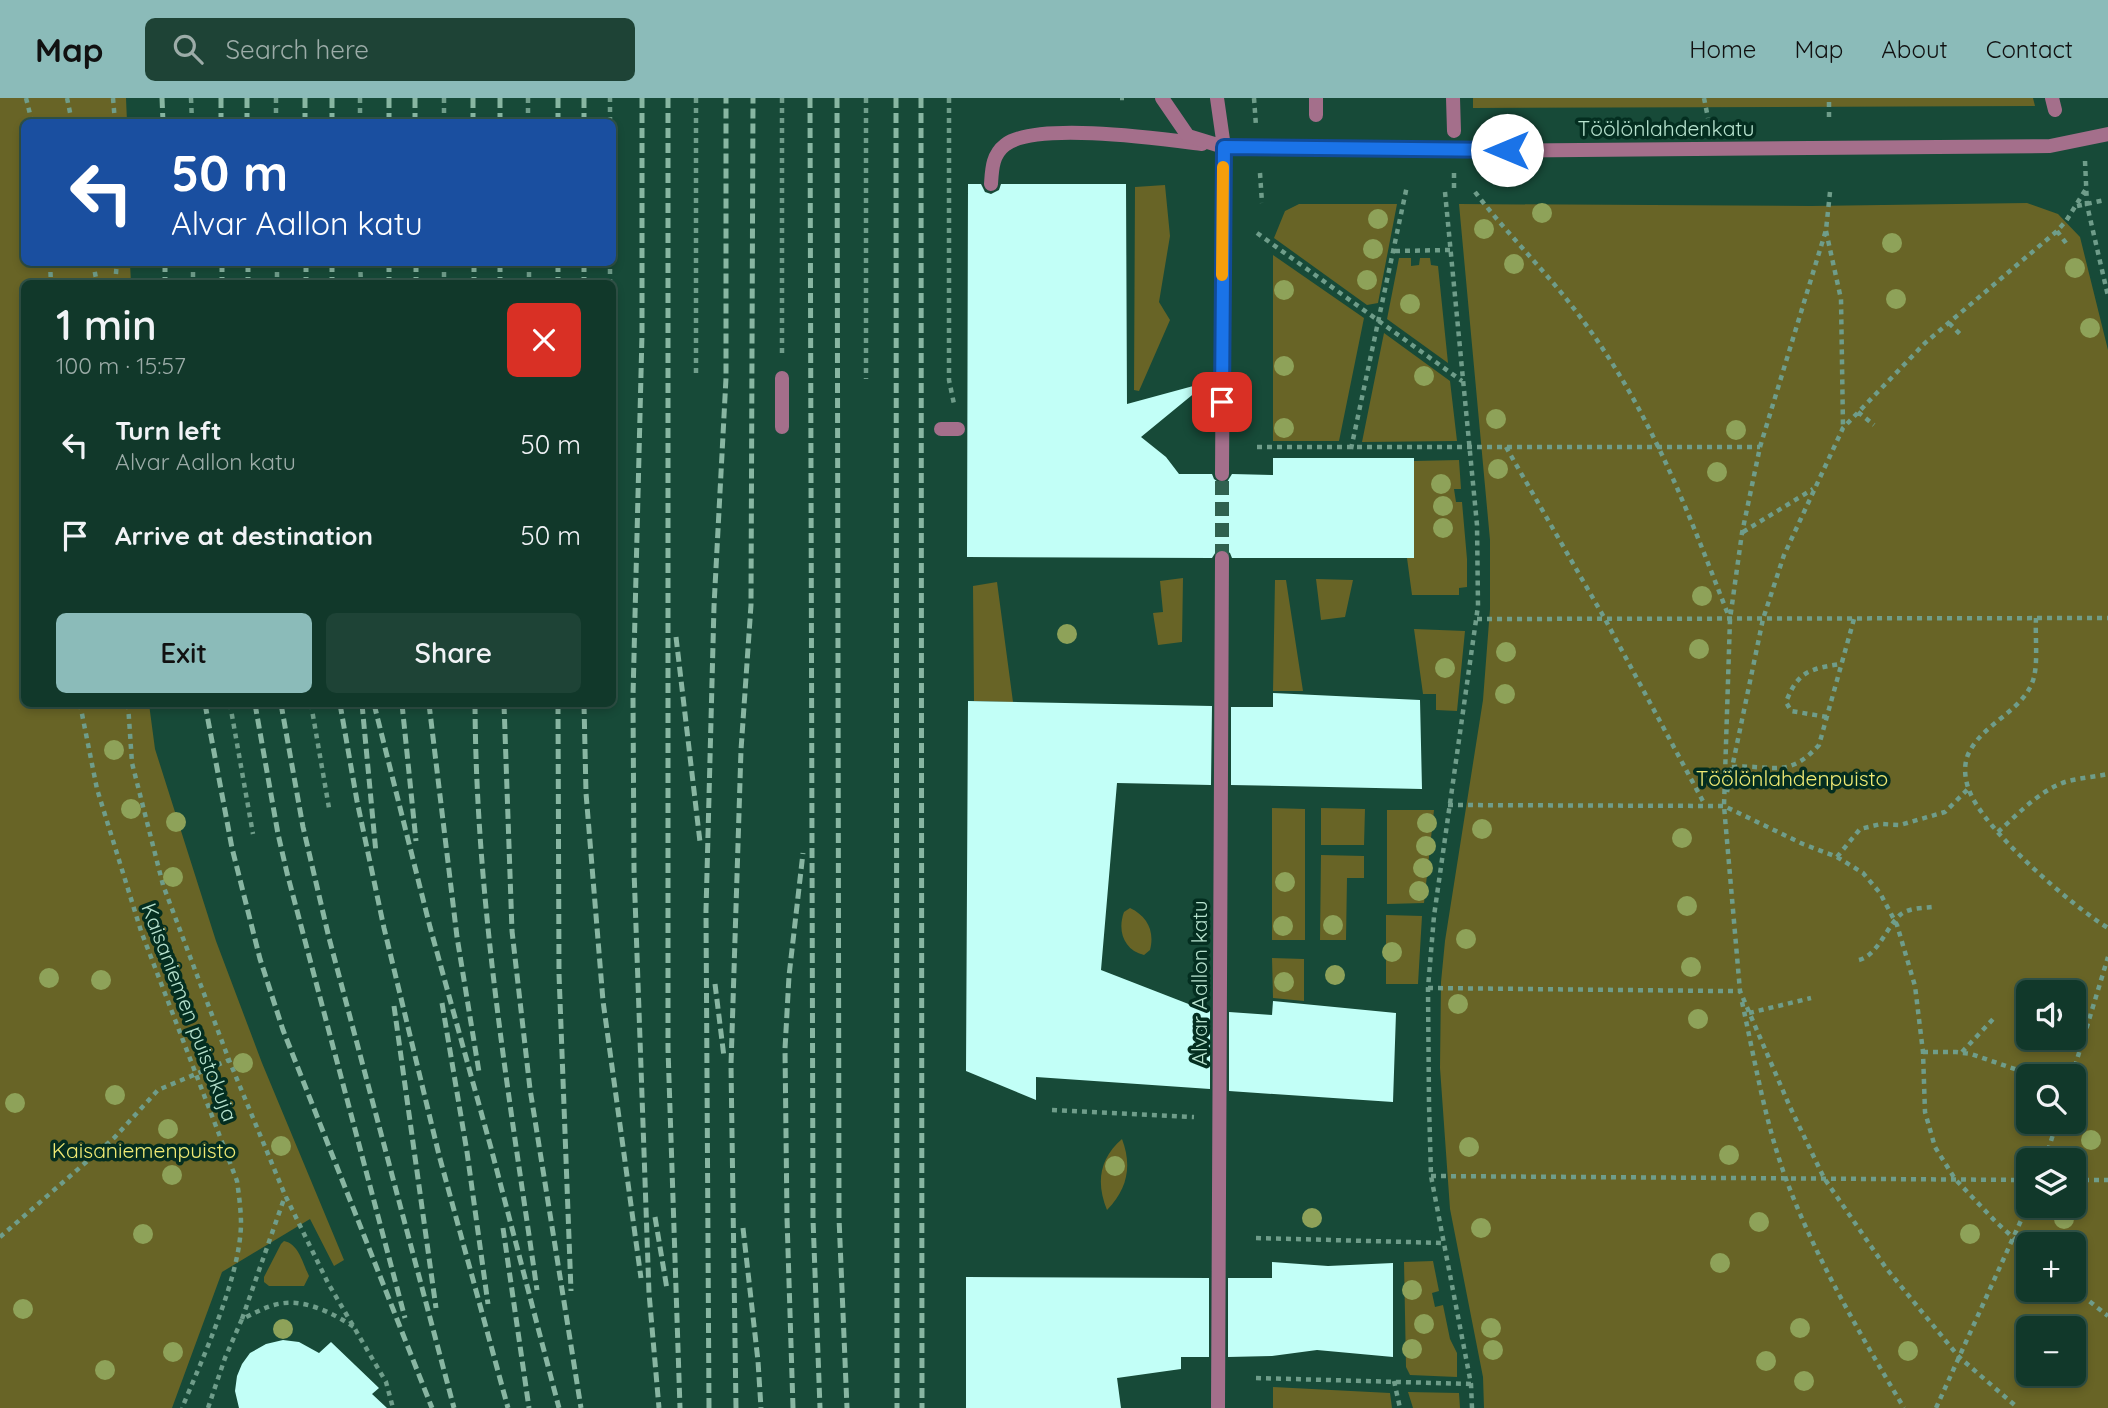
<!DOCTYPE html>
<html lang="en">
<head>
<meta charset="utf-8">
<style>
  :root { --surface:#11382a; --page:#1e4336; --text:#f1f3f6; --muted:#9caca8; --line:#305247; --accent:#8bbbb9 }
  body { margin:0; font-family:Quicksand,sans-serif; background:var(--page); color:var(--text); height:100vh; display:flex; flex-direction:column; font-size:26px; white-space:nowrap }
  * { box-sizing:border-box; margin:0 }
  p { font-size:23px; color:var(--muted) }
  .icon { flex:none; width:38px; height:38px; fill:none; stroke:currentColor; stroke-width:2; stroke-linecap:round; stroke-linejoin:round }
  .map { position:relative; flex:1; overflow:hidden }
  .drawer { position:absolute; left:21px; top:182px; width:595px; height:427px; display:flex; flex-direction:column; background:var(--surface); border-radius:10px; box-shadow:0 4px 10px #0003,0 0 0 2px var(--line) }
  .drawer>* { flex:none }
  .hud { position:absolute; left:21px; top:21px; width:595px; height:147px; border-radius:10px; box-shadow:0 4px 10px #0003,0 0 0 2px var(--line); background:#1a4fa0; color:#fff; overflow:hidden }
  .fabs { position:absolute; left:2016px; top:882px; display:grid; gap:14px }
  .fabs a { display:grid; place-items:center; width:70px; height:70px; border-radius:10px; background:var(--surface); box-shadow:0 4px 10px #0003,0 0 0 2px var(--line); font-size:35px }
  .pin { position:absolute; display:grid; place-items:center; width:60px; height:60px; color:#fff; margin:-30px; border-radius:14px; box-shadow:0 4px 10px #0006 }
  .me { position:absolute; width:77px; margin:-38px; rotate:270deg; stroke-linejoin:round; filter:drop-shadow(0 0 5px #0008) }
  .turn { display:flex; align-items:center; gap:24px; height:147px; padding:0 35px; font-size:32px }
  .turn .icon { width:91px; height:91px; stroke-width:2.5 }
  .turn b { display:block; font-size:49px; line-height:60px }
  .round { display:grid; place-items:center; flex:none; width:74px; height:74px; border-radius:10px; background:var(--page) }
  .headline { display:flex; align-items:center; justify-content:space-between; height:119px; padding:0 35px }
  h1 { font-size:42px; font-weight:600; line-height:52px }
  .primary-button { display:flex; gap:14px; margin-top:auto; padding:14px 35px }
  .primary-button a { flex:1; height:80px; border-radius:10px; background:var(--accent); color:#111; font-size:28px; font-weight:600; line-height:80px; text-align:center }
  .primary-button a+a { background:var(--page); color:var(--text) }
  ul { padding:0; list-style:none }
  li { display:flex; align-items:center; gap:21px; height:91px; padding:0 35px }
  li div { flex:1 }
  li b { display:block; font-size:26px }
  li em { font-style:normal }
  header { display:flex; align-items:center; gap:42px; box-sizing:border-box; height:98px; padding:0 35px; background:var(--accent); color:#111 }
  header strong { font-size:33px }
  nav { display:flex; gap:38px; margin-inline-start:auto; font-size:24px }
  .search { width:490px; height:63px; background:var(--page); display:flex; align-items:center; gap:18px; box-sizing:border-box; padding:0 24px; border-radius:10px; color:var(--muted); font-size:26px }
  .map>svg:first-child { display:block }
  .green { fill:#686426; fill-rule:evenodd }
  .building { fill:#c2fff7 }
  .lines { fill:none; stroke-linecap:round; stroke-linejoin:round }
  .minor-tunnel { stroke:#2f614f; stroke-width:14; stroke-dasharray:14 7; stroke-linecap:butt }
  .path { stroke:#6f9d8a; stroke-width:4.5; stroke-dasharray:5 5; stroke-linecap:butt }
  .service { stroke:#a46f8b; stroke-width:14 }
  .pedestrian { stroke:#a46f8b; stroke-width:14 }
  .minor { stroke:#a46f8b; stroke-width:14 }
  .rail { stroke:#88b6a2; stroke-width:5; stroke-dasharray:10 5; stroke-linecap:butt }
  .tree { fill:#8ea259 }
  .route-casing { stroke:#114b97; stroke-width:18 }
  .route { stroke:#1a73e8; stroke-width:12 }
  .slow { stroke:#f59e0b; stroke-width:12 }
  .labels { text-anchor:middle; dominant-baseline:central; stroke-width:7; stroke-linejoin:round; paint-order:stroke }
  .street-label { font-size:21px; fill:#b8e3cf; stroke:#042e20 }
  .park-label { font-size:21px; fill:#f0ea74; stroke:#042e20 }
</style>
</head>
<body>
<header>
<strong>Map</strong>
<div class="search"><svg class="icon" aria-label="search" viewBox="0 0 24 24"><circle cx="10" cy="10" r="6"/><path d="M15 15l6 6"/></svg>Search here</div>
<nav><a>Home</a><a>Map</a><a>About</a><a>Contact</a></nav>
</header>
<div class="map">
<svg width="2108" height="1310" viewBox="0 0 2108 1310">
  <rect width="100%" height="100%" fill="#174a38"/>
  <!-- green -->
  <path class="green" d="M0,0H126L127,24H24V164L130,165L131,185L24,186V606H149L155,651L216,843L262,965L344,1162L334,1168L310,1121L222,1174L172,1310H0Z
    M1473,0H2033L2035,8L1473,10Z
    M1165,87L1170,138L1159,204L1170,222L1139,293L1134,292L1135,89Z
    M2027,105L2058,116L2080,139L2108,252V1310H1484L1483,1279L1450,1111L1440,970L1441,884L1445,843L1483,602L1490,511V442L1459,106L1811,108ZM2028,894H2074V940H2028ZM2028,978H2074V1024H2028ZM2028,1062H2074V1108H2028ZM2028,1146H2074V1192H2028ZM2074,1230V1276H2028V1230Z
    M1299,106H1397L1378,205L1367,207L1274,140L1285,113Z
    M1273,157L1364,220L1339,343H1273Z
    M1399,160H1411V168L1419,167L1420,160H1430L1431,167L1438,168L1448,265L1387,221Z
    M1384,235L1450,283L1457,343L1362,344Z
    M1459,362L1461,391H1454L1456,404H1462L1467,461V489L1459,490V497H1412L1407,460H1414V363Z
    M1183,480L1182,544L1158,547L1153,515L1163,514L1160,483Z
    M1316,481L1353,482L1345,519L1321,522Z
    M1275,482H1286L1303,593H1273Z
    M997,484L1013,604L974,603L973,488Z
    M1414,531L1465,533L1457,613L1436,612V596H1423Z
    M1272,710L1305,711V842H1272Z
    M1321,710L1365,711L1364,747H1321Z
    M1387,712H1434L1424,805L1387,806Z
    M1321,757L1364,758V780H1347L1346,842H1320Z
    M1130,810C1147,818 1155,833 1150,852L1144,857C1124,852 1117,833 1124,814Z
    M1386,817L1422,818L1418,886H1386Z
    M1272,860L1304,861V903L1273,900Z
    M1122,1041C1132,1067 1128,1091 1107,1112C1096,1085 1099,1061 1122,1041Z
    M284,1143C299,1146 303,1166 309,1178L304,1188H269L264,1184V1179L281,1146Z
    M1433,1163L1439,1193L1432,1195L1435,1209L1443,1207L1450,1241L1457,1255V1279L1410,1277L1406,1269L1404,1164Z
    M1273,1289L1390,1295L1392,1310H1273Z
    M1408,1294L1459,1295L1460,1310H1413Z"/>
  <!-- building -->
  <path class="building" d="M968,86H981L985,94L991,96L999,92L1001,86H1126L1127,306L1208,284L1141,339L1166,359L1179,376H1212L1214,381L1221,386L1227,384L1232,376L1273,377V360H1414V460H1232L1230,455L1223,450L1217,452L1212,460L967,459Z
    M1273,595L1420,602L1422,691L1231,687V609H1273Z
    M968,603L1212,608L1211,687L1117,685L1101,872L1204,912H1210V991L1036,979V1002L966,973Z
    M1273,903L1396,915L1393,1004L1229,993V914L1272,917Z
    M1272,1164L1328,1168L1393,1165V1259L1317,1252L1272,1258L1228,1259V1180H1272Z
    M966,1179L1209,1180V1259H1181V1271L1117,1280L1121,1310H966Z
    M283,1242L299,1244L319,1255L331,1244L379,1290L372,1296L387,1310H239L235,1293L237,1278L242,1266L250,1255L266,1246Z"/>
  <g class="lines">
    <!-- minor-tunnel -->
    <path class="minor-tunnel" d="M1222,460V376"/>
    <!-- path -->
    <path class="path" d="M26,0L32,24
      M67,0L72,24
      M113,0L115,24
      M191,0L192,24
      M276,0V24
      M360,0V24
      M444,0V24
      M528,0V24
      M696,0V280
      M782,0V258
      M866,0V281
      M949,0V282L954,306
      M1120,0H1124
      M1254,0L1256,28
      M1704,0L1708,20
      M1829,19V0
      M610,24V0
      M2085,63L2087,107L2108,198
      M1260,75L1262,105
      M1454,75V94
      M1445,94L1477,427L1478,508L1434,818L1428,890L1429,1006L1431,1078L1471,1286L1472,1310
      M1475,94C1507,136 1546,173 1578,216C1649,309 1687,411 1729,519
      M1830,94L1826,132L1760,349L1742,435L1730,521L1724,708L1740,893L1790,1009L1824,1080L1886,1170L1959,1259L2018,1310
      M2077,108L2105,102
      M1826,133L1841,201L1843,329
      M2057,133L2069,149
      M1257,135L1462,283
      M1395,153L1450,152
      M50,164L51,186
      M93,164L97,186
      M193,164V186
      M277,164V186
      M360,164L361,186
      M444,164V186
      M529,164V186
      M115,186L117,164
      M610,186V164
      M1949,225L1961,237
      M1858,314L1874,327
      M1257,349H1760
      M1506,349L1605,521L1705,707
      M1351,351L1407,88
      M1743,434L1813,391
      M2036,520C2035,538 2038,563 2034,579C2026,611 1986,624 1971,651C1963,663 1964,679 1969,692C1983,731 2072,808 2108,830
      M1477,521L2108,520
      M80,606L97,691L141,833L237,1083C239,1097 241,1112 241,1126C240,1180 203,1259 182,1310
      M128,606L132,665L163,787L229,962L285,1097L328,1185L386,1284L393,1310
      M230,606L253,736
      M311,606L329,710
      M452,606V614
      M1827,619L1791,613L1786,604C1798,573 1810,571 1840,566
      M1732,669C1772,666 1787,682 1819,647L1854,521
      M1727,694L1763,521L1784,457L1843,330L1925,245L2057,133L2066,123L2086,91
      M1448,707L1724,708L1803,746L1837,759L1863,775L1880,795L1897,827L1915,888L1923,954L1925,1014L1935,1049L1955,1081L1996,1124L2028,1153
      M1998,734C2018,716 2039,693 2065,684C2078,680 2094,679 2108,676
      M1837,759L1860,731L1881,726L1900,727L1945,714L1968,691
      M1859,862C1878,857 1887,828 1900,817C1908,810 1922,810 1932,809
      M1428,890L1720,893H1740V895
      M1742,904C1755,963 1765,1024 1786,1081C1816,1161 1860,1236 1904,1310
      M1749,915L1811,900
      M1923,954H1956L1971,956L2035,978
      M1962,954L1995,919
      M2072,978L2108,859
      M1052,1012L1194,1019
      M2045,1062L2057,1024
      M1431,1078L2028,1082
      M2074,1082H2108
      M0,1139L115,1039L158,992L229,962
      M1256,1140L1444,1145
      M2074,1191L2108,1218
      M242,1221L285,1098
      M1256,1280L1471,1286
      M1394,1283L1400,1310
      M208,1310L225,1260L242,1221C253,1216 263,1210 274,1207C302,1199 331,1214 354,1229
      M1936,1310L2028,1107"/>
    <!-- service -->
    <path class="service" d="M991,86C992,72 992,57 1005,47C1035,23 1162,41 1202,46
      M782,280V329
      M941,331H958"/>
    <!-- pedestrian -->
    <path class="pedestrian" d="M1453,0L1454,33
      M2052,0L2055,12
      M1316,17V0"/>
    <!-- minor -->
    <path class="minor" d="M1162,0L1188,38L1224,49L1454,53L2050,48L2108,36
      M1217,0L1224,49L1222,376
      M1218,1310L1222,460"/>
    <!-- rail -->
    <path class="rail" d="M162,0L163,24
      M221,0V24
      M247,0V24
      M305,0V24
      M332,0V24
      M389,0V24
      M415,0V24
      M473,0V24
      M500,0V24
      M558,0V24
      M584,0V24
      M642,0V236L633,598L634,772L649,1195L659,1310
      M668,0V951L680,1310
      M810,0L813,1121L820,1310
      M837,0L839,1120L847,1310
      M896,0L897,1310
      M921,0L922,1310
      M165,164V186
      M222,164V186
      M248,164V186
      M306,164V186
      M332,164V186
      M389,164V186
      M416,164V186
      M474,164V186
      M500,164V186
      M558,164V186
      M584,164V186
      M676,539L700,744
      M205,606L232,750L260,861L283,932L432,1310
      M255,606L278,736L287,775L405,1220
      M281,606L303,729L329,840L454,1310
      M340,606L357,703L384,830L439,1057L508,1310
      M362,606L376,755
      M374,606L430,829L491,1050L559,1310
      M402,606L416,743
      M429,606L457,839L479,974
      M475,606C476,803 509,997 537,1192
      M504,606L512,833L530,991L581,1310
      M558,606L559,876L571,1193
      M584,606L586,695L603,903L641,1180
      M715,886L724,959
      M442,905L467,1054L488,1206
      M394,908L436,1210
      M655,1119L667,1191
      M503,1130L529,1310
      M743,1130L758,1263L761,1310
      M709,1310L706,813L714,508L726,280V0
      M736,1310L731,967L741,652L751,507L753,0
      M793,1310L787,1120L785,951L789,878L803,755"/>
  </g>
  <!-- trees -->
  <g class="tree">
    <circle cx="1542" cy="115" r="10"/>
    <circle cx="1378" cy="121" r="10"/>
    <circle cx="1484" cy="131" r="10"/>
    <circle cx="1892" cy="145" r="10"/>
    <circle cx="1373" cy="151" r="10"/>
    <circle cx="1514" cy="166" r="10"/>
    <circle cx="2075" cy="170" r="10"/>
    <circle cx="1367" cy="182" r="10"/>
    <circle cx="1284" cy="192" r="10"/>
    <circle cx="1896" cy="201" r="10"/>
    <circle cx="1410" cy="206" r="10"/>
    <circle cx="2090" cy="230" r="10"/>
    <circle cx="1284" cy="268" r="10"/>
    <circle cx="1424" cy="278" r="10"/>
    <circle cx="1496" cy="321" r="10"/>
    <circle cx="1284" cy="330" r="10"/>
    <circle cx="1736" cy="332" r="10"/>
    <circle cx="1498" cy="371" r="10"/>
    <circle cx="1717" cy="374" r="10"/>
    <circle cx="1441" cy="386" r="10"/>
    <circle cx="1443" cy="408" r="10"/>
    <circle cx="1443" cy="430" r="10"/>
    <circle cx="1702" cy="498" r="10"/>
    <circle cx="1067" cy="536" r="10"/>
    <circle cx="1699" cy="551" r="10"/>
    <circle cx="1506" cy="554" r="10"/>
    <circle cx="1445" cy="570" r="10"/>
    <circle cx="1505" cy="596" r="10"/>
    <circle cx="114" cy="652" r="10"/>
    <circle cx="131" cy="711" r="10"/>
    <circle cx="176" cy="724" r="10"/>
    <circle cx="1427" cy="725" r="10"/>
    <circle cx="1482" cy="731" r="10"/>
    <circle cx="1682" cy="740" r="10"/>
    <circle cx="1426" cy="748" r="10"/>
    <circle cx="1423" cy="770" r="10"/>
    <circle cx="173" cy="779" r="10"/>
    <circle cx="1285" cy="784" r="10"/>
    <circle cx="1419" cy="793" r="10"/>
    <circle cx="1687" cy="808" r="10"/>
    <circle cx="1333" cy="827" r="10"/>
    <circle cx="1283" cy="828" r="10"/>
    <circle cx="1466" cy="841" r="10"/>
    <circle cx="1392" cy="854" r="10"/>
    <circle cx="1691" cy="869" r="10"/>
    <circle cx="1335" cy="877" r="10"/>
    <circle cx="49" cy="880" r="10"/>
    <circle cx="101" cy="882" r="10"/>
    <circle cx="1284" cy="884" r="10"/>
    <circle cx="1458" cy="906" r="10"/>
    <circle cx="1698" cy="921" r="10"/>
    <circle cx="243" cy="965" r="10"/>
    <circle cx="115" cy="997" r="10"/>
    <circle cx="15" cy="1005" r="10"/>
    <circle cx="168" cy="1031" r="10"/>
    <circle cx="2091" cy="1042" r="10"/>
    <circle cx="281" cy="1048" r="10"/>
    <circle cx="1469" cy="1049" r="10"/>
    <circle cx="1729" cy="1057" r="10"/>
    <circle cx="1115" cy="1068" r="10"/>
    <circle cx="172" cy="1077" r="10"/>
    <circle cx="1312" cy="1120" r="10"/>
    <circle cx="2064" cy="1121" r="10"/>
    <circle cx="1759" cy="1124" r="10"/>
    <circle cx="1481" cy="1130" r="10"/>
    <circle cx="143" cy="1136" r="10"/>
    <circle cx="1970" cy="1136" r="10"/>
    <circle cx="1720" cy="1165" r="10"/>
    <circle cx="1412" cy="1192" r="10"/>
    <circle cx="23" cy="1211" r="10"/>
    <circle cx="1424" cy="1226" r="10"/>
    <circle cx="1491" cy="1230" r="10"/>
    <circle cx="1800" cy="1230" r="10"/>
    <circle cx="283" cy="1231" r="10"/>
    <circle cx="1412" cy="1251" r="10"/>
    <circle cx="1493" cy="1252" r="10"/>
    <circle cx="1908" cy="1253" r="10"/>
    <circle cx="173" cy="1254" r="10"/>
    <circle cx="1766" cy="1263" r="10"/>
    <circle cx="105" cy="1272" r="10"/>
    <circle cx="1804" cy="1283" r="10"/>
  </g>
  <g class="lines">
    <!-- route casing -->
    <g class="route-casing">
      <path id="route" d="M1222,304L1224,49L1507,52"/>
    </g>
    <!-- route -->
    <use href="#route" class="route"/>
    <!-- slow -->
    <path class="slow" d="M1222,177L1223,69"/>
  </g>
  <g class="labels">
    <!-- street labels -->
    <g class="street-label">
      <text x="1666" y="30">Töölönlahdenkatu</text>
      <text transform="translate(1199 885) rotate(-90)">Alvar Aallon katu</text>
      <text transform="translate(190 914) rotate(69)">Kaisaniemen puistokuja</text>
    </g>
    <!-- park labels -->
    <g class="park-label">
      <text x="1792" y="680">Töölönlahdenpuisto</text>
      <text x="144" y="1052">Kaisaniemenpuisto</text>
    </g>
  </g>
</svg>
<div class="fabs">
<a><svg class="icon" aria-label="sound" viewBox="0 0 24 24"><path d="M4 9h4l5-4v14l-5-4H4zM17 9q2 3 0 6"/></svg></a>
<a><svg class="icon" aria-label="search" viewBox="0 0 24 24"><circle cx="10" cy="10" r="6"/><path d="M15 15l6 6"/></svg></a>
<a><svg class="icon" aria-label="layers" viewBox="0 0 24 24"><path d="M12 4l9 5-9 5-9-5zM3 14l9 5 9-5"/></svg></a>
<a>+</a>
<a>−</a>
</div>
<div class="pin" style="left:1222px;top:304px;background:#d93025"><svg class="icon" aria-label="arrive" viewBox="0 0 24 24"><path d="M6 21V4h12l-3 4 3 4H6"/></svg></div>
<svg class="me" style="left:1507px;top:52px" viewBox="-20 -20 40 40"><circle r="19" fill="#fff"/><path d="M0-13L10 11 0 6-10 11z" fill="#1a73e8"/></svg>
<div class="hud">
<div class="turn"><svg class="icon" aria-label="left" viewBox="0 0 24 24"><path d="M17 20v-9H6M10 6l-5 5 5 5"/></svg><div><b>50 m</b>Alvar Aallon katu</div></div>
</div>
<section class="drawer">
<div class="headline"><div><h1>1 min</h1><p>100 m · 15:57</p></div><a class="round" style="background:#d93025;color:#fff"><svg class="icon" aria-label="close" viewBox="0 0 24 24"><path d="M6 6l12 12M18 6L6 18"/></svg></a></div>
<ul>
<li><svg class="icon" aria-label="left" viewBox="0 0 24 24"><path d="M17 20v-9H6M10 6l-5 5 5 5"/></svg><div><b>Turn left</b><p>Alvar Aallon katu</p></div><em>50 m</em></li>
<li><svg class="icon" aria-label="arrive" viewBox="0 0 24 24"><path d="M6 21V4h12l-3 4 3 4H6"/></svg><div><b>Arrive at destination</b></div><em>50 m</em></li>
</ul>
<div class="primary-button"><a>Exit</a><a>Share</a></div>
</section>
</div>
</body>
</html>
